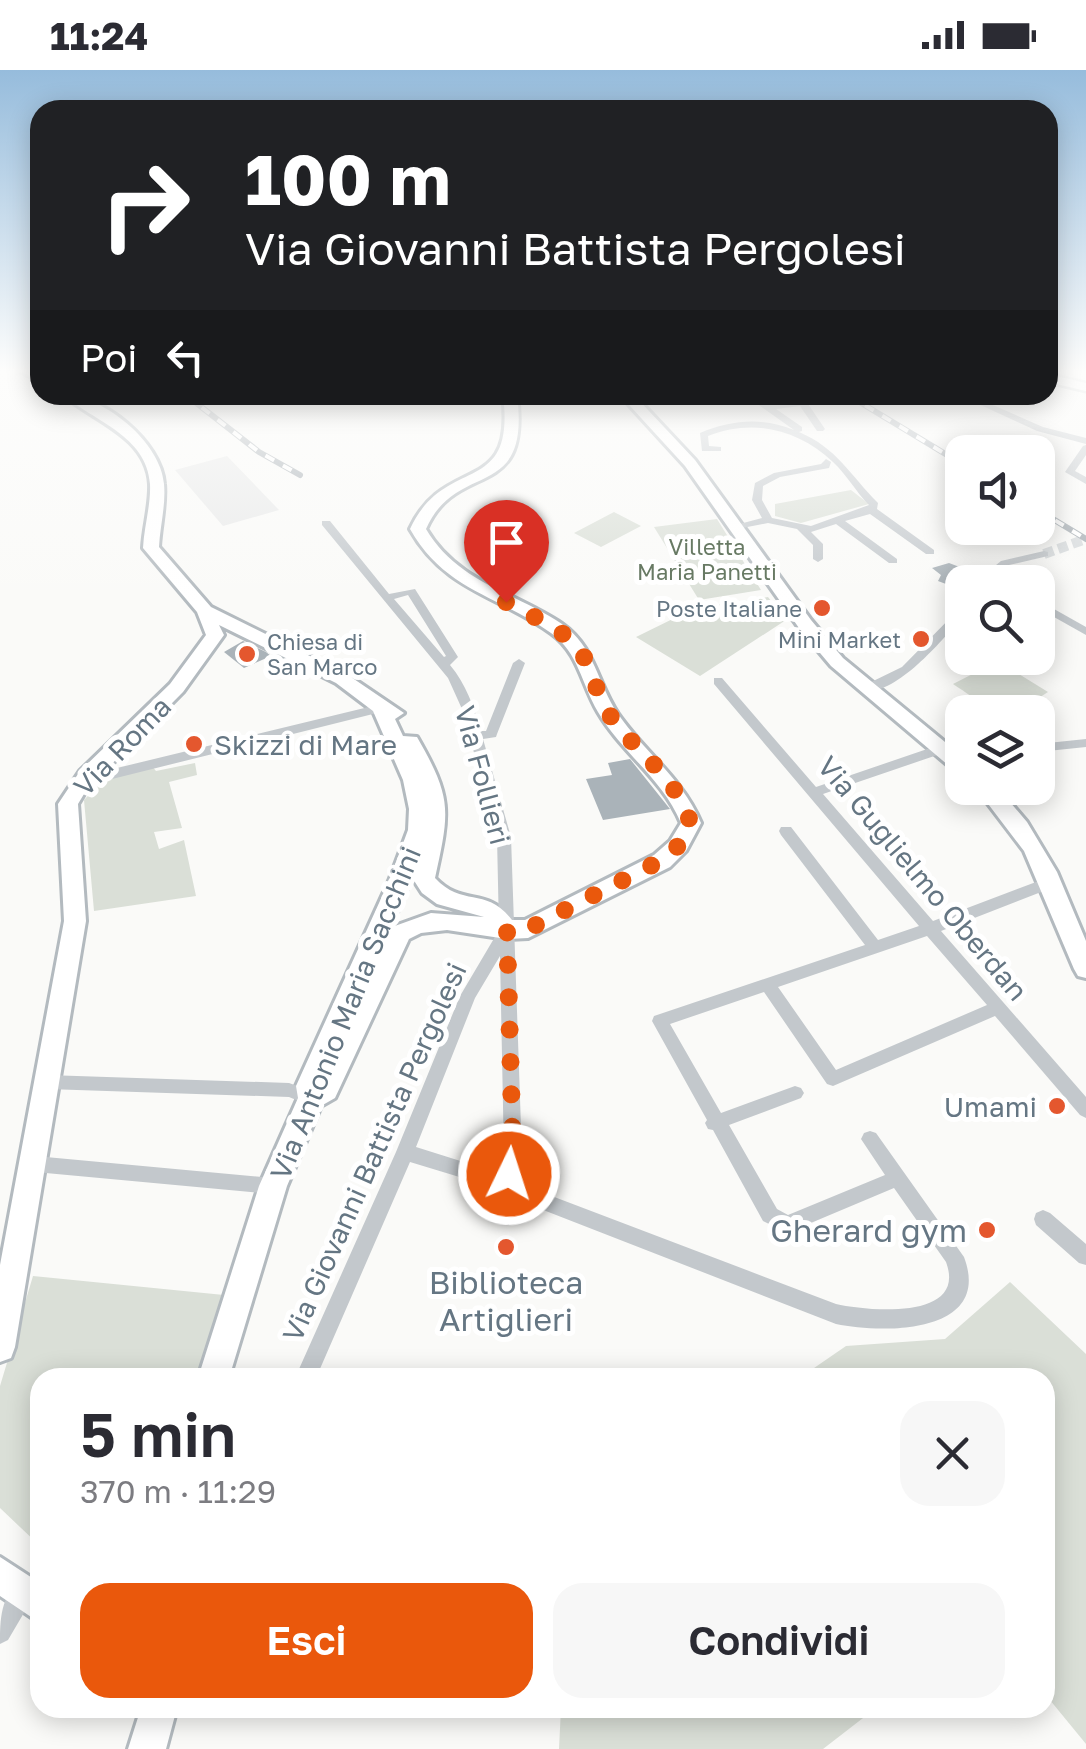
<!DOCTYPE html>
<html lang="it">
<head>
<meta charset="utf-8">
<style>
  :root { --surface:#fff; --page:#f7f7f7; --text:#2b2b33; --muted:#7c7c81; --accent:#ea580c }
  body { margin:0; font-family:"Golos Text",sans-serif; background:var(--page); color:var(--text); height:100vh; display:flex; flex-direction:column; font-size:38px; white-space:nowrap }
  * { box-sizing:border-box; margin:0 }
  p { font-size:32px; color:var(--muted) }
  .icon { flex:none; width:55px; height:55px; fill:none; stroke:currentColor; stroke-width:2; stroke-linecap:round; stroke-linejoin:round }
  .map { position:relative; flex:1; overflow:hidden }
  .drawer { position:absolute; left:30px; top:1298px; width:1025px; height:350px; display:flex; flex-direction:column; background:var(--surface); border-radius:30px; box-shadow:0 5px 25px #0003 }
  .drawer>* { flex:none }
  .banner { position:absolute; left:30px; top:30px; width:1028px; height:305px; border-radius:30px; box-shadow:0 5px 25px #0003; background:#202124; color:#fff; overflow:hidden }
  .fabs { position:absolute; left:945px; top:365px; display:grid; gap:20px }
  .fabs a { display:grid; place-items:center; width:110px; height:110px; border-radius:20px; background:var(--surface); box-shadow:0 5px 25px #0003; font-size:50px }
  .pin { position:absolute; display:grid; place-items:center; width:85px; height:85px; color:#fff; margin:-102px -42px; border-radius:50% 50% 50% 0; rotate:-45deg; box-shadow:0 0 10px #0007 }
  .pin .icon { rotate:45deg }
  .me { position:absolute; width:110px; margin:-55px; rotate:4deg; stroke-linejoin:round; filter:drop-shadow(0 0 8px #0008) }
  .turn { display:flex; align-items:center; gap:35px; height:210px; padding:0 50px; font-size:45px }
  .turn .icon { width:130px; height:130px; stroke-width:2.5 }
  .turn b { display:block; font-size:70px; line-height:85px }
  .then { display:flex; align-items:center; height:95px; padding:0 50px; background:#0003; gap:20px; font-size:38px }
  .round { display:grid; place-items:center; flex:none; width:105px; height:105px; border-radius:30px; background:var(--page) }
  .overview { display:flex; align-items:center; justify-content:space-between; height:170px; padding:0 50px }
  h1 { font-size:60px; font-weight:600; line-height:75px }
  .action { display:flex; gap:20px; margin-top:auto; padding:20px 50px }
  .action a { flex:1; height:115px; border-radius:30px; background:var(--accent); color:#fff; font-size:40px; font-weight:600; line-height:115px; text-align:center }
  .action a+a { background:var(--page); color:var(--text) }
  .status { display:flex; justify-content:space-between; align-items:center; height:70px; padding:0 50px; background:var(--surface); direction:ltr }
  .status svg { height:28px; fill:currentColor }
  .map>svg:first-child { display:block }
  .built { fill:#e8e9e9 }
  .green { fill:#dadfd7 }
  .building { fill:#aab3b9 }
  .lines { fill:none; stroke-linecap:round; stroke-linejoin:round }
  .street-tunnel { stroke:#d5d9db; stroke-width:10; stroke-dasharray:10 5; stroke-linecap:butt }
  .secondary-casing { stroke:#b3babf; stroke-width:6 }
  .primary-casing { stroke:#b5babe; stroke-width:5 }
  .street { fill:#c3c8cc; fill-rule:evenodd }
  .secondary { fill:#fff; fill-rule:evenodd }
  .primary { fill:#fff; fill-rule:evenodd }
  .rail-casing { stroke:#a2aab0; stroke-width:6 }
  .rail { stroke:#fff; stroke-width:4; stroke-dasharray:10; stroke-linecap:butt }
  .route { stroke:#ea580c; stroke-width:18; stroke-dasharray:0 32.4 }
  .poi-dot { fill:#e4572e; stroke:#fff; stroke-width:4 }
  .labels { text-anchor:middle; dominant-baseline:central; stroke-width:10; stroke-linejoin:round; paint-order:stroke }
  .far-park-label { font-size:22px; fill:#687a64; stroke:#fff }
  .far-poi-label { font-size:22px; fill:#657683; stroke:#fff; text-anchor:end }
  .poi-label { font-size:28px; fill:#657683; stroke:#fff; text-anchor:start }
  .street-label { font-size:28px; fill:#657683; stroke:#fff }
  .near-poi-label { font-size:32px; fill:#657683; stroke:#fff; text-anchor:end }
</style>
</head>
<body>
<div class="status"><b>11:24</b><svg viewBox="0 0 49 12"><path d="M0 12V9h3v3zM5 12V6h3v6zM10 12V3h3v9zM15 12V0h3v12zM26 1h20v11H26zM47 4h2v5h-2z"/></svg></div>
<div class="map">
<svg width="1086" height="1679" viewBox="0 0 1086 1679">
  <rect width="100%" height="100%" fill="#fafaf8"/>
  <!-- built -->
  <path class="built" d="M227,386L279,440L223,456L175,400Z"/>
  <!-- green -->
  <path class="green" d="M851,420L869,434L801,453L775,446V434Z
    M614,442L641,456L601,477L574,463Z
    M717,449L761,520L699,530L654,457Z
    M768,527L786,550L700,606L636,567L695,538Z
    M998,591L1048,622C1000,654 999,644 953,614Z
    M195,693L197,705L169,712L182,758L154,762L159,779L184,770L196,826L94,841L84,730L106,707L151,695L156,701Z
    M33,1206L224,1225L201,1307L40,1308V1476L0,1438V1316Z
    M1010,1212L1086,1284V1674L1045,1624V1308L801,1307L846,1276L945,1269Z
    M561,1638H876L823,1679H559Z"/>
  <!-- building -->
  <path class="building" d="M949,493L978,504L972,512H962V520L938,511L941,505L932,498Z
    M243,571L266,582L271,586L244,598L224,582Z
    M630,689L670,739L603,750L586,709L612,705L608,693Z"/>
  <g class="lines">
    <!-- street-tunnel -->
    <path class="street-tunnel" d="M1044,484L1086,469"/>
    <!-- secondary casing -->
    <g class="secondary-casing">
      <path id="secondary" d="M22,302L40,303V312Z
        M63,325C103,325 161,372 164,414C166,435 160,456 159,477L211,537L348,605L404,643L395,649L403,666L417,667C452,728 450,740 435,808C463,838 486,816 512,850H525L654,785L670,771L681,753C662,708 622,683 598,642C581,613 579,583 551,563C498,525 445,521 410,459C445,383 516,429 503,325H517C531,434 457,388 426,459C457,512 514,522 562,554C595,577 597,613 618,644C645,683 682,708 701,753L686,781L670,797L528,868L507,869L447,860L421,863L409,869L335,1028L321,1036L287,1116L229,1308H198L259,1116L298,1028L296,1016L389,811L408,760L409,739L403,710L373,641L336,613L219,555L224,565L183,622L87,719L78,734L86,851L15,1277L11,1288L0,1292V1195L64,851L58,734L80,701L170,614L206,565L197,542L143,478C144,457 151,435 150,414C147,366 94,351 63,325ZM415,799L413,809L422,823L437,834L484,847L431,843L392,857L387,866Z
        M620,325H634L695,390L811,550L843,588L962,686V702L955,701L831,596L799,558L685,396Z
        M976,718H998L1027,752L1057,802L1086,871V908L1078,906L1074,899L1024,781Z
        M0,1487L40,1513V1553L0,1526Z
        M141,1638H177L166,1679H128Z"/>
    </g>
    <!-- primary casing -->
    <g class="primary-casing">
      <path id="primary" d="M1048,304L1086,313V321L1048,312Z"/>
    </g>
    <!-- street -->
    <path class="street" d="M748,325H756L769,334L806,331L825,359L823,361H817L800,336L776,339L802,357V361L799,362C837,378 850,405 878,433L877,439L934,480V484H926L870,444L845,451L897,489V493H889L836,454L811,462L823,474V489L818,492L813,489V475L797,459L768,453L732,460V456L762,448L752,430L755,413L774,403L821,394L826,389L831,392L829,398L780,407L763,416L762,430L772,448L811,456L869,435C856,422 847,405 833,392C798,359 753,348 708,366L709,376L721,377V381H702L700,363C732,350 762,347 794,360L749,328Z
      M959,325H970L1043,357L1086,368V374L1037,361Z
      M1086,375V385L1075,401L1086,407V414L1065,402L1083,376Z
      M322,451H330L389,524L415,519L458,587L450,595C466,614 474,637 481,661H486L513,593L519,589L525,593L497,664L496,667L483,669L511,767L522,1086L518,1102L528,1117L836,1234C867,1241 968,1251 946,1192L894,1118L787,1163L763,1151L713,1060L708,1059L705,1053L707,1050L652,951L654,946L865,875L781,765L779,761L781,757H791L878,870L919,856L714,614V608H722L816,717L936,676H946L948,679L946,682L823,724L933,851L1044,809H1054L1056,813L1054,817L941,861L1086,1027V1048L1080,1045L995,946L833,1016L827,1014L764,922L670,954L721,1043L795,1016L801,1018L804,1023L801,1028L729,1055L777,1139L788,1145L885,1105L861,1069L864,1063L870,1061L876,1063L964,1187C993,1264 883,1264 836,1254L515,1129L505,1113L489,1116L410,1092L316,1308H295L396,1082L460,926L499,860L497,767L462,639L448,608L322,455ZM408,525L446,586L444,587L394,529ZM927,866L987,935L836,1000L778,917ZM500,886L504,1086L501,1097L489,1100L416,1077L475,928Z
      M1044,481L1048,482V486L1009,495L987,512H975L1001,491Z
      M1038,530L1086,557V565L1038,538Z
      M962,539V548C939,573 899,623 863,622V616L902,597L958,540Z
      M381,634L387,638L385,641L84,716L77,711L84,706Z
      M1086,669V677L1038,682V674Z
      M47,1005L289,1013L317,1023L320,1028L317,1033L311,1036L289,1027L47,1019L41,1017L38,1012L41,1007Z
      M35,1086L273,1108L279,1110L282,1116L279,1122L273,1124L35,1102L29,1100L26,1094L29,1088Z
      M1043,1140L1050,1143L1086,1174V1195L1079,1193L1036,1155L1034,1149L1036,1143Z
      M23,1512L31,1516L35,1524L8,1570L0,1574C0,1551 0,1523 23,1512Z"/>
    <!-- secondary -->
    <use href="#secondary" class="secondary"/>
    <!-- primary -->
    <use href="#primary" class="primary"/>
    <!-- rail casing -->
    <g class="rail-casing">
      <path id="rail" d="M186,325L259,382L300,405
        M848,325L962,394
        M1038,440L1086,469"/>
    </g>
    <!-- rail -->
    <use href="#rail" class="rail"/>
  </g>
  <!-- sky -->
  <linearGradient id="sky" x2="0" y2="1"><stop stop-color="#96bcdc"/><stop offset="0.56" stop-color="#fdfdfc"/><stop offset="1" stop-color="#fdfdfc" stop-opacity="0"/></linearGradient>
  <rect width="1086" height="537" fill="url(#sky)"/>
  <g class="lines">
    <!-- route -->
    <path class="route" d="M506,532C526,543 549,553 567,567C593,586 593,624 612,648C641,687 674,704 691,754L678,776L662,790L528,859L507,860L513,1086L509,1104"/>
  </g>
  <!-- markers -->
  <g class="poi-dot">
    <circle cx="822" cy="538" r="10"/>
    <circle cx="921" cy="569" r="10"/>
    <circle cx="247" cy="584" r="10"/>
    <circle cx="194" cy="674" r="10"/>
    <circle cx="1057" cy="1036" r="10"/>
    <circle cx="987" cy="1160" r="10"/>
    <circle cx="506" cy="1177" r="10"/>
  </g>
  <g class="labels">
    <!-- far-park labels -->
    <g class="far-park-label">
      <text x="707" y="476">Villetta<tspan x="707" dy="25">Maria Panetti</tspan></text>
    </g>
    <!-- far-poi labels -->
    <g class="far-poi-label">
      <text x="802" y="538">Poste Italiane</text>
      <text x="901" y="569">Mini Market</text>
      <text x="267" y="571" text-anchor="start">Chiesa di<tspan x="267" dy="25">San Marco</tspan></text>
    </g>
    <!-- poi labels -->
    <g class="poi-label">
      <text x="214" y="674">Skizzi di Mare</text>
      <text x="1037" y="1036" text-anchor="end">Umami</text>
    </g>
    <!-- street labels -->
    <g class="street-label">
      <text transform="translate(122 676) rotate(-46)">Via Roma</text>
      <text transform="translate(483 705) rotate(75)">Via Follieri</text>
      <text transform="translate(923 808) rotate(50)">Via Guglielmo Oberdan</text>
      <text transform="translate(345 943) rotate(-68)">Via Antonio Maria Sacchini</text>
      <text transform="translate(374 1082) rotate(-66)">Via Giovanni Battista Pergolesi</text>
    </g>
    <!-- near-poi labels -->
    <g class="near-poi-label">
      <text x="967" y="1160">Gherard gym</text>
      <text x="506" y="1212" text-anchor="middle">Biblioteca<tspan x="506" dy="37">Artiglieri</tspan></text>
    </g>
  </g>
</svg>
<div class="fabs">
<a><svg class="icon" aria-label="sound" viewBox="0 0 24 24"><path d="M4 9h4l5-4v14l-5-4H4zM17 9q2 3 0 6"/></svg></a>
<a><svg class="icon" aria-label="search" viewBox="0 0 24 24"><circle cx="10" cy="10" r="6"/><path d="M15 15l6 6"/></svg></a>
<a><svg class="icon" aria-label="layers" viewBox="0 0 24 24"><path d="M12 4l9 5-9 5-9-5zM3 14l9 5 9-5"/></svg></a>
</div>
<div class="pin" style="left:506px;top:532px;background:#d93025"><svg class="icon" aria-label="arrive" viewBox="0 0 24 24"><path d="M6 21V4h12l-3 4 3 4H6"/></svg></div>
<svg class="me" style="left:509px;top:1104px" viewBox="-20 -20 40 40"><circle r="17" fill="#ea580c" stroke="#fff" stroke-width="3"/><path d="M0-11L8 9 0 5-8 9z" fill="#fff"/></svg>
<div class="banner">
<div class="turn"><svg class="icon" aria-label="right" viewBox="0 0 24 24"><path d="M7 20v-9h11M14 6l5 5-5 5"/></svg><div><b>100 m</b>Via Giovanni Battista Pergolesi</div></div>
<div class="then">Poi<svg class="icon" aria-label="left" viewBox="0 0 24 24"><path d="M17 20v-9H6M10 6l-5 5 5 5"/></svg></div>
</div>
<section class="drawer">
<div class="overview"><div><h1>5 min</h1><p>370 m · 11:29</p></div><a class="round"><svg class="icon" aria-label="close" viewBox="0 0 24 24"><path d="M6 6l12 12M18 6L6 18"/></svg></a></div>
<div class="action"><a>Esci</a><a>Condividi</a></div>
</section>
</div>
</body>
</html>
